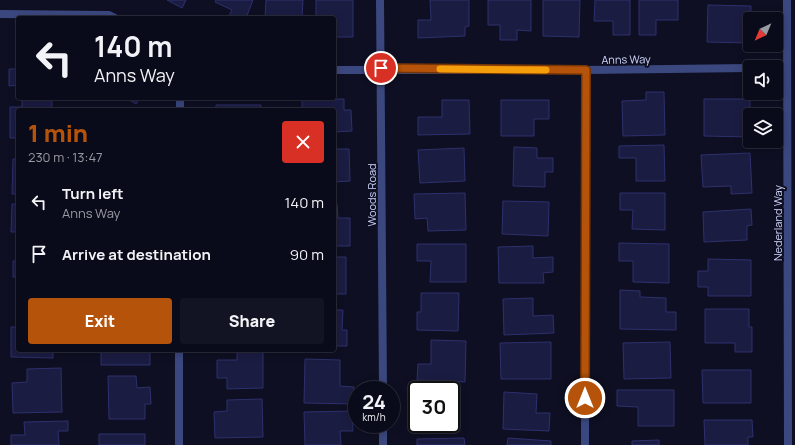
<!DOCTYPE html>
<html lang="en">
<head>
<meta charset="utf-8">
<style>
  :root { --surface:#0a0b1a; --page:#131423; --text:#f1f3f6; --muted:#999ba2; --line:#2a2b39; --accent:#b45309 }
  body { margin:0; font-family:Manrope,sans-serif; background:var(--page); color:var(--text); height:100vh; display:flex; flex-direction:column; font-size:15px; white-space:nowrap }
  * { box-sizing:border-box; margin:0 }
  p { font-size:13px; color:var(--muted) }
  .icon { flex:none; width:22px; height:22px; fill:none; stroke:currentColor; stroke-width:2; stroke-linecap:round; stroke-linejoin:round }
  .map { position:relative; flex:1; overflow:hidden }
  .drawer { position:absolute; left:16px; top:108px; width:320px; height:244px; display:flex; flex-direction:column; background:var(--surface); border-radius:4px; box-shadow:0 2px 10px #0003,0 0 0 1px var(--line) }
  .drawer>* { flex:none }
  .banner { position:absolute; left:16px; top:16px; width:320px; height:84px; border-radius:4px; box-shadow:0 2px 10px #0003,0 0 0 1px var(--line); background:#0a0b1a; color:var(--text); overflow:hidden }
  .needle { width:26px; rotate:224deg }
  .tools { position:absolute; left:743px; top:12px; display:grid; gap:8px }
  .tools a { display:grid; place-items:center; width:40px; height:40px; border-radius:4px; background:var(--surface); box-shadow:0 2px 10px #0003,0 0 0 1px var(--line); font-size:20px }
  .speed { position:absolute; left:348px; top:381px; display:flex; gap:8px; font-size:20px; font-weight:700; text-align:center }
  .speed>* { display:grid; place-content:center; width:52px; height:52px; border-radius:50%; background:var(--surface); box-shadow:0 2px 10px #0003,0 0 0 1px var(--line); line-height:1 }
  .speed small { font-size:10px; font-weight:400 }
  .speed .limit { border:2px solid #111; border-radius:6px; background:#fff; color:#111 }
  .pin { position:absolute; display:grid; place-items:center; width:34px; height:34px; color:#fff; margin:-17px; border:2px solid #fff; border-radius:50%; box-shadow:0 1px 4px #0007 }
  .me { position:absolute; width:44px; margin:-22px; rotate:0deg; stroke-linejoin:round; filter:drop-shadow(0 0 3px #0008) }
  .turn { display:flex; align-items:center; gap:14px; height:84px; padding:0 12px; font-size:18px }
  .turn .icon { width:52px; height:52px; stroke-width:2.5 }
  .turn b { display:block; font-size:28px; line-height:34px }
  .round { display:grid; place-items:center; flex:none; width:42px; height:42px; border-radius:4px; background:var(--page) }
  .overview { display:flex; align-items:center; justify-content:space-between; height:68px; padding:0 12px }
  h1 { font-size:24px; font-weight:800; line-height:30px; color:var(--accent) }
  .cta { display:flex; gap:8px; margin-top:auto; padding:8px 12px }
  .cta a { flex:1; height:46px; border-radius:4px; background:var(--accent); color:#fff; font-size:16px; font-weight:800; line-height:46px; text-align:center }
  .cta a+a { background:var(--page); color:var(--text) }
  ul { padding:0; list-style:none }
  li { display:flex; align-items:center; gap:12px; height:52px; padding:0 12px }
  li div { flex:1 }
  li b { display:block; font-size:15px }
  li em { font-style:normal }
  .map>svg:first-child { display:block }
  .building { fill:#1b1c42; stroke:#2e306d }
  .lines { fill:none; stroke-linecap:round; stroke-linejoin:round }
  .street { stroke:#3b487f; stroke-width:8 }
  .route-casing { stroke:#753606; stroke-width:10 }
  .route { stroke:#b45309; stroke-width:7 }
  .slow { stroke:#f59e0b; stroke-width:7 }
  .labels { text-anchor:middle; dominant-baseline:central; stroke-width:4; stroke-linejoin:round; paint-order:stroke }
  .street-label { font-size:11px; fill:#d0d6fd; stroke:#0e0f22 }
</style>
</head>
<body>
<div class="map">
<svg width="795" height="445" viewBox="0 0 795 445">
  <rect width="100%" height="100%" fill="#0e0f22"/>
  <!-- building -->
  <path class="building" d="M167,0H186L182,8Z
    M216,0H253L246,18H228L232,10L215,2Z
    M266,0H303L302,18H265Z
    M316,0H353V37H334V18H316Z
    M430,0H469V26L465,27V36L418,38V20H431Z
    M488,0H531V31L517,30V40H500V25H488Z
    M543,0H580L579,37L543,36Z
    M595,0H630V35H613V21H594Z
    M639,0H678V20H656V35H639Z
    M708,5L751,6L750,43L707,42Z
    M9,69H18V85L9,86Z
    M646,92H664L665,135L623,136L622,101L646,100Z
    M22,98H52V110H18V138H10V107H22Z
    M126,98H140L136,104Z
    M344,99V110H351L352,131L334,132V110H302V100Z
    M704,99H750V137L704,136Z
    M442,100H469L470,134L418,135V117H442Z
    M501,100H549V119H534V136H501Z
    M216,105H261V110H216Z
    M664,145L665,181H636V158H619V146Z
    M514,147L537,148V158H553V172H545V187L513,186Z
    M464,148L465,181L420,183L418,150Z
    M334,149H349L350,181L334,182Z
    M750,153L752,193L731,194V186L703,187L701,155Z
    M13,159H18V194H12Z
    M465,193L466,230L428,231L427,218L415,219L414,194Z
    M620,193H665V230L632,229L633,210H620Z
    M503,201L549,202L548,236L502,234Z
    M12,204H18V232H11Z
    M334,204H337L338,218H350V246H334Z
    M751,209L752,225L747,226V240L704,242L703,212Z
    M619,243L669,244V283L633,282V261H619Z
    M417,244H466V282H430L431,261H417Z
    M533,246V258L553,257V272L543,273L544,283H499L498,247Z
    M334,257H346V294H334Z
    M708,259L751,260V296H708V287H698V271H708Z
    M13,261H18V277H13Z
    M620,290L640,291V297L666,298V312H676V330L620,329Z
    M421,293H459L458,331L417,330V312H421Z
    M533,298V316L553,315L554,333L504,335L503,299Z
    M705,309H749V327H752V352H735V343H705Z
    M334,310H343L342,330H347V346H334Z
    M11,327H18V350H53V358L11,357Z
    M431,340L466,341L465,382L417,380L418,364H431Z
    M551,342V379H501L500,343Z
    M670,342L671,378L624,379L623,343Z
    M101,350H150V365H101Z
    M237,350H263V388L227,389V378H217V360H237Z
    M305,359L340,360V386L354,387V404L304,403Z
    M61,368L62,412L13,413L12,383L27,382V369Z
    M702,370H751V403H703Z
    M108,376H136L137,388L150,387L151,404H145V419H109Z
    M617,390H674V426H638V407L617,406Z
    M451,392H459L460,427H418L417,424H451Z
    M504,392L537,394L536,413H550L549,431L503,429Z
    M262,399L263,437L215,438L214,412L227,411V400Z
    M352,411L353,431H340L341,445H305L304,412Z
    M704,420H752L753,437H748V445H705Z
    M68,421V431H58L59,445H11V435H25L24,422Z
    M99,434H145V445H99Z
    M464,438L465,445H417V439Z
    M508,438L551,441V445H507Z
    M659,440V445H632V441Z"/>
  <g class="lines">
    <!-- street -->
    <path class="street" d="M380,0L383,390
      M787,0L788,445
      M0,14L109,15L115,18
      M776,67H787
      M334,70H586L750,68
      M180,110V98
      M383,424V445
      M179,445V350
      M585,445L586,70"/>
  </g>
  <g class="lines">
    <!-- route casing -->
    <g class="route-casing">
      <path id="route" d="M381,68L586,70L585,398"/>
    </g>
    <!-- route -->
    <use href="#route" class="route"/>
    <!-- slow -->
    <path class="slow" d="M440,69L546,70"/>
  </g>
  <g class="labels">
    <!-- street labels -->
    <g class="street-label">
      <text transform="translate(626 59) rotate(-1)">Anns Way</text>
      <text transform="translate(371 195) rotate(-90)">Woods Road</text>
      <text transform="translate(777 223) rotate(-90)">Nederland Way</text>
    </g>
  </g>
</svg>
<div class="tools">
<a><svg class="needle" viewBox="-14 -14 28 28"><path d="M0-13l5 13h-10z" fill="#e53935"/><path d="M0 13l5-13h-10z" fill="#999ba2"/></svg></a>
<a><svg class="icon" aria-label="sound" viewBox="0 0 24 24"><path d="M4 9h4l5-4v14l-5-4H4zM17 9q2 3 0 6"/></svg></a>
<a><svg class="icon" aria-label="layers" viewBox="0 0 24 24"><path d="M12 4l9 5-9 5-9-5zM3 14l9 5 9-5"/></svg></a>
</div>
<div class="speed"><div>24<small>km/h</small></div><div class="limit">30</div></div>
<div class="pin" style="left:381px;top:68px;background:#d93025"><svg class="icon" aria-label="arrive" viewBox="0 0 24 24"><path d="M6 21V4h12l-3 4 3 4H6"/></svg></div>
<svg class="me" style="left:585px;top:398px" viewBox="-20 -20 40 40"><circle r="17" fill="#b45309" stroke="#fff" stroke-width="3"/><path d="M0-11L8 9 0 5-8 9z" fill="#fff"/></svg>
<div class="banner">
<div class="turn"><svg class="icon" aria-label="left" viewBox="0 0 24 24"><path d="M17 20v-9H6M10 6l-5 5 5 5"/></svg><div><b>140 m</b>Anns Way</div></div>
</div>
<section class="drawer">
<div class="overview"><div><h1>1 min</h1><p>230 m · 13:47</p></div><a class="round" style="background:#d93025;color:#fff"><svg class="icon" aria-label="close" viewBox="0 0 24 24"><path d="M6 6l12 12M18 6L6 18"/></svg></a></div>
<ul>
<li><svg class="icon" aria-label="left" viewBox="0 0 24 24"><path d="M17 20v-9H6M10 6l-5 5 5 5"/></svg><div><b>Turn left</b><p>Anns Way</p></div><em>140 m</em></li>
<li><svg class="icon" aria-label="arrive" viewBox="0 0 24 24"><path d="M6 21V4h12l-3 4 3 4H6"/></svg><div><b>Arrive at destination</b></div><em>90 m</em></li>
</ul>
<div class="cta"><a>Exit</a><a>Share</a></div>
</section>
</div>
</body>
</html>
